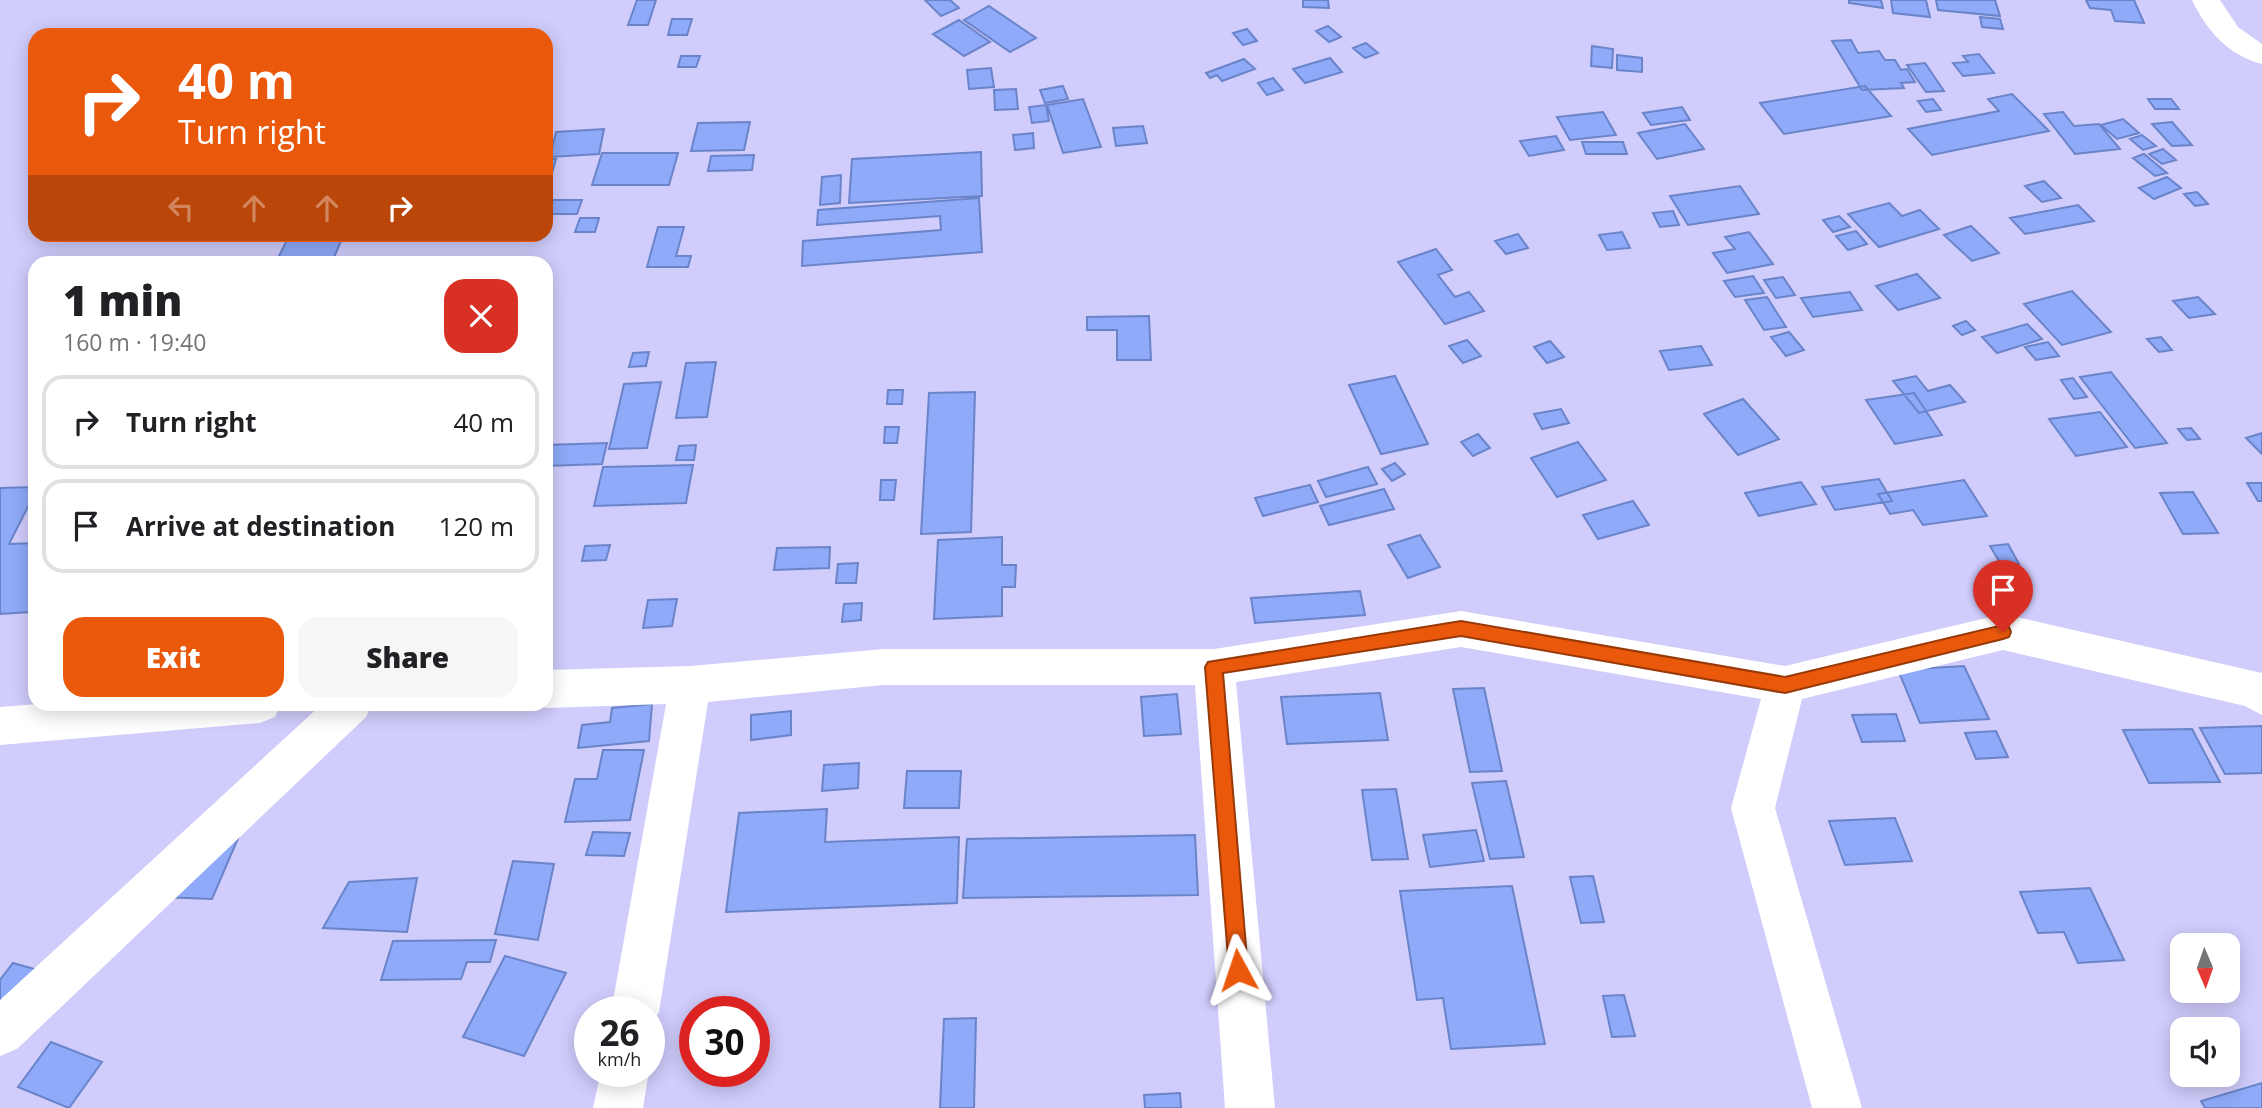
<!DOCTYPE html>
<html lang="en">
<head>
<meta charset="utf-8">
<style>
  :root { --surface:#fff; --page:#f6f6f6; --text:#202124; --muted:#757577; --line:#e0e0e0; --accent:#ea580c }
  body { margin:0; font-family:"Open Sans",sans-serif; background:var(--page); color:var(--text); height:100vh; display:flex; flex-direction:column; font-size:26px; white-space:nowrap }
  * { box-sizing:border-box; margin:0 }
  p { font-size:23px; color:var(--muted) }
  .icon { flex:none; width:38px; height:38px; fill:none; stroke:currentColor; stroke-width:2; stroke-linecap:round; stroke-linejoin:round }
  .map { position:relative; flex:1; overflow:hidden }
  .details { position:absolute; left:28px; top:256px; width:525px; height:455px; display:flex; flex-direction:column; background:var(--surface); border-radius:21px; box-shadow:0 4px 18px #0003 }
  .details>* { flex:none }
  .top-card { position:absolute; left:28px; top:28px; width:525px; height:214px; border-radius:21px; box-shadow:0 4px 18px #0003; background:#ea580c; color:#fff; overflow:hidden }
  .needle { width:46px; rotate:178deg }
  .buttons { position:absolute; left:2170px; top:933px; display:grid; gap:14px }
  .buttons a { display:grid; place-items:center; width:70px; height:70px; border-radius:14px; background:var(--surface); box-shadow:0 4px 18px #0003; font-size:35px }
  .speed { position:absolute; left:574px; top:996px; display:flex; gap:14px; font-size:35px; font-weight:700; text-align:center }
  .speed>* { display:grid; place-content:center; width:91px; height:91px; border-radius:50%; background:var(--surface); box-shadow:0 4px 18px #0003; line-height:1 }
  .speed small { font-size:18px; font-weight:400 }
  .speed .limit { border:10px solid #d22; background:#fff; color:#111 }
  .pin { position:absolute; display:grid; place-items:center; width:60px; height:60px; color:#fff; margin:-72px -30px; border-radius:50% 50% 50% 0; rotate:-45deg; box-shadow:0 0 7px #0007 }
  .pin .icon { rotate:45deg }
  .me { position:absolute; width:77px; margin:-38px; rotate:355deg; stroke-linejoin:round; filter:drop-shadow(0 0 5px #0008) }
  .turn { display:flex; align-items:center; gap:24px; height:147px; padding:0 35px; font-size:32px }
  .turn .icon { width:91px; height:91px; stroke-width:2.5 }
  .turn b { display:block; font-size:49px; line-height:60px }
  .lanes { display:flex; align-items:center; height:66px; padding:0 35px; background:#0003; justify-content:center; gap:35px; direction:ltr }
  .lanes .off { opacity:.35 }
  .round { display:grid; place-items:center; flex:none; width:74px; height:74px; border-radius:21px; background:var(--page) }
  .overview { display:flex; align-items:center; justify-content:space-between; height:119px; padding:0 35px }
  h1 { font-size:42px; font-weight:800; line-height:52px }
  .primary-button { display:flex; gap:14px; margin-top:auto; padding:14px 35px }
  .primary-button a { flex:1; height:80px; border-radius:21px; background:var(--accent); color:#fff; font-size:28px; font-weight:800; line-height:80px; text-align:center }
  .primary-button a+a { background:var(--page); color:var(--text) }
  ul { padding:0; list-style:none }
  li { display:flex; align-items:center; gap:21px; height:94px; margin:0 14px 10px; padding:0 21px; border:4px solid var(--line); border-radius:21px }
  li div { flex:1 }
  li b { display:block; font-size:26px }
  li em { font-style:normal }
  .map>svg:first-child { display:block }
  .building { fill:#8eaaf8; stroke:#6b84c9; stroke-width:2 }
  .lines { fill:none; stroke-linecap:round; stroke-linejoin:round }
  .minor { fill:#fff; fill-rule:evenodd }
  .route { fill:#ea580c; stroke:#983908; stroke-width:2 }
</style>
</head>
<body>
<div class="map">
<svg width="2262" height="1108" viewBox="0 0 2262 1108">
  <rect width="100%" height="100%" fill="#d0ccfc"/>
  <!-- building -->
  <path class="building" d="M637,0H656L648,25H628Z
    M925,0H950L959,8L941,16Z
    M1303,0H1328L1329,8L1303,7Z
    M1849,0H1881L1883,8L1849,3Z
    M1891,0H1926L1930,17L1893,13Z
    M1936,0H1995L2000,16L1938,10Z
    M2086,0H2134L2144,23L2115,21L2111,10L2090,8Z
    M989,6L1036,38L1010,52L964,20Z
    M1980,17L2000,19L2003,29L1982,27Z
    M672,19H692L687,35H668Z
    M959,20L990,42L964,56L933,34Z
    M1328,26L1341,37L1329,42L1316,31Z
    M1247,29L1257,41L1243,45L1233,33Z
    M1851,40L1858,53L1879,51L1885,60H1895L1901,70L1907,69L1915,82L1901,83L1904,88L1862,90L1832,41Z
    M1366,43L1378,53L1365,58L1353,48Z
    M1592,46L1613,49L1612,68L1591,66Z
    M1979,54L1994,73L1963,76L1953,63L1968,62L1963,56Z
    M1617,55L1642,58V72L1617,70Z
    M681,56H700L696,67H678Z
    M1330,58L1342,72L1305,83L1293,69Z
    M1244,59L1255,69L1222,81L1217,75L1210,78L1206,73Z
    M1925,63L1944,91L1926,92L1907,65Z
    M991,68L994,87L969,89L967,70Z
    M1273,78L1283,90L1267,95L1258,83Z
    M1063,86L1068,99L1045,103L1040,90Z
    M1865,86L1891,116L1784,134L1760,103Z
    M1016,89L1018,109L995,110L994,90Z
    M2012,94L2049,131L1932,155L1908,129L1999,111L1988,99Z
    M1083,99L1101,147L1063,153L1047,105Z
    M1933,99L1941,110L1926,112L1918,101Z
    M2148,99H2171L2179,109H2155Z
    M1046,105L1049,121L1032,123L1029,107Z
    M1682,107L1690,120L1651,125L1643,113Z
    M1603,112L1616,135L1570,140L1557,117Z
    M2063,112L2074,126L2099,124L2120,149L2075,154L2044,114Z
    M2123,119L2139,133L2117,139L2101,125Z
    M750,122L744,150L691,151L698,123Z
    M2172,122L2192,145L2172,146L2152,124Z
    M1685,124L1704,149L1657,159L1638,133Z
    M1143,126L1147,143L1116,146L1113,128Z
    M604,129L599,154L550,157L556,132Z
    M1033,133L1034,148L1015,150L1013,135Z
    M2142,135L2156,146L2143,150L2130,139Z
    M1556,136L1564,150L1529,156L1520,141Z
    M1582,142H1623L1627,154H1586Z
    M2163,149L2176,160L2162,164L2149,154Z
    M981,152L982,196L849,203L852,159Z
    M602,153H678L669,185H592Z
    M2144,154L2167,173L2155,176L2133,158Z
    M754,155L752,170L708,171L711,156Z
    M546,159H556L546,194Z
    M841,175L840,203L820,205L822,177Z
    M2167,177L2181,188L2154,199L2139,188Z
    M2044,181L2061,198L2042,202L2025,186Z
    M1740,186L1759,214L1688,225L1670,196Z
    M2197,192L2208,204L2195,206L2184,194Z
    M979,198L982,252L802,266L803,241L941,230L940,216L817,225L818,210Z
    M553,200H582L577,214H547Z
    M1889,203L1902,216L1920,210L1939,229L1879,247L1848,214Z
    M2078,205L2094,221L2025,234L2010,218Z
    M1673,211L1679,225L1660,227L1653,213Z
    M1839,216L1850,227L1833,232L1823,220Z
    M580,218H599L595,232H575Z
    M1971,226L1999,253L1972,261L1944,235Z
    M658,227H684L676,256H691L688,267H647Z
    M1856,231L1867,244L1848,250L1836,236Z
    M1622,232L1630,248L1607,250L1599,235Z
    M1749,232L1773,264L1727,273L1713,253L1735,249L1725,237Z
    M290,234H344L332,262H276Z
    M1518,234L1528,248L1506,254L1495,241Z
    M1436,249L1452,270L1438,275L1455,297L1469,292L1484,311L1445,324L1398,262Z
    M1917,274L1940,298L1898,310L1876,286Z
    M1753,276L1764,293L1735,297L1724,281Z
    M1783,277L1795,295L1776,298L1764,280Z
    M2072,291L2111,332L2062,345L2024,304Z
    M1850,292L1862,310L1813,317L1801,298Z
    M1767,297L1786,327L1764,330L1745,300Z
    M2198,297L2215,314L2189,318L2173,301Z
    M1149,316L1151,360H1117V330H1087V317Z
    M1966,321L1975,330L1962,335L1953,326Z
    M2027,324L2042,339L1997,353L1982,337Z
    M1789,332L1804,350L1786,356L1771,337Z
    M2161,337L2172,350L2159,352L2147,339Z
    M1467,340L1481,356L1463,363L1449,346Z
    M1550,341L1564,357L1547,363L1534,347Z
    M2048,342L2059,356L2036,360L2025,347Z
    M1701,346L1712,365L1669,370L1660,351Z
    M649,352L646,366L629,367L633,353Z
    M716,362L707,417L676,418L686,363Z
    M2111,372L2167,443L2135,448L2080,377Z
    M1395,376L1428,444L1381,454L1349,385Z
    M1916,376L1928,391L1950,385L1965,402L1919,413L1893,381Z
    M2073,378L2087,397L2074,399L2061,380Z
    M661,382L647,448L609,449L624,384Z
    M888,390H903L902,404H887Z
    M975,392L971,532L921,534L929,393Z
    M1914,393L1942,435L1895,444L1866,400Z
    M1743,399L1779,439L1738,455L1704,414Z
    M1561,409L1569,423L1542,429L1534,414Z
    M2100,412L2127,447L2076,456L2049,419Z
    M885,427H899L897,443H884Z
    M2191,428L2200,439L2187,440L2178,429Z
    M2262,433V454L2246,438Z
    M1478,434L1490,448L1473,456L1461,442Z
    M1578,442L1606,480L1557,497L1531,458Z
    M607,443L602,464L546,466V445Z
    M696,445L694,460H676L679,446Z
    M1395,463L1405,474L1392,481L1382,469Z
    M693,465L686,503L594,506L603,467Z
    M1368,467L1377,484L1326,497L1318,481Z
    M1879,479L1892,501L1835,510L1822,487Z
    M881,480H896L894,500H880Z
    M1964,480L1987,516L1923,525L1913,510L1890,514L1878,494Z
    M1801,482L1816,504L1759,516L1745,493Z
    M2247,483H2262V501H2258Z
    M1310,485L1318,502L1263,516L1255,498Z
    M35,487V493L9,544L35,543V605L31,612L0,614V488Z
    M1384,489L1394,509L1329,525L1320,506Z
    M2193,492L2218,533L2183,534L2160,493Z
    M1633,501L1649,525L1598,539L1583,515Z
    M1420,535L1440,567L1408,578L1388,545Z
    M1002,537V565H1016L1015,587H1002V616L934,619L938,540Z
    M2008,544L2019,564L2002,566L1990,546Z
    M610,545L606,560L582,561L585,546Z
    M830,547L829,568L774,570L777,548Z
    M858,563L856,583H836L838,564Z
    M1360,591L1365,615L1255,623L1251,598Z
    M677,599L672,626L643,628L648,600Z
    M862,603L861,620L842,622L844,604Z
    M1964,666L1989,719L1920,723L1898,670Z
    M1484,688L1502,771L1470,772L1453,689Z
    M1380,693L1388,740L1287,744L1281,697Z
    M1177,694L1181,734L1144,736L1141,697Z
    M652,704L649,741L578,748L582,725L610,722L612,708Z
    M791,711V735L751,740V715Z
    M1896,714L1905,741L1862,742L1852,715Z
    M2262,726V773L2225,774L2200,728Z
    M2192,729L2220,782L2149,783L2123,730Z
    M1996,731L2008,757L1976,759L1965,733Z
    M603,750H644L630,820L565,822L575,779H597Z
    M859,763L858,788L822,791L824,765Z
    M907,771H961L959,808H904Z
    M1506,781L1524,857L1490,859L1472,783Z
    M1396,789L1408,859L1372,860L1362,790Z
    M827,809L825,842L959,837L957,903L726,912L739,813Z
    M1895,818L1912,861L1845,865L1829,821Z
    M1476,830L1484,861L1430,867L1423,835Z
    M593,832L630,833L624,856L586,855Z
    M1195,835L1198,895L963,898L967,839Z
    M239,836L212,899L161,897Z
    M513,861L554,864L538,940L495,934Z
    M1593,876L1604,922L1581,923L1570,877Z
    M417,878L407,932L323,928L349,882Z
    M1512,886L1545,1044L1451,1049L1443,998L1417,1000L1400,891Z
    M2090,888L2124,960L2078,963L2064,932L2038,933L2020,892Z
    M496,940L490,962H467L461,979L381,980L393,941Z
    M505,956L566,973L524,1056L463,1037Z
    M13,963L45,972L0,1005V980Z
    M1624,995L1635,1036L1612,1037L1603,996Z
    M976,1018L974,1108H940L944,1019Z
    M51,1042L102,1062L69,1108L18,1087Z
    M2262,1083V1108H2205L2201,1101Z
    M1180,1093L1181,1108H1145L1144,1095Z"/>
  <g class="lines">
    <!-- minor -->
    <path class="minor" d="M2192,0H2220L2238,27L2262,44V64C2228,55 2207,31 2192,0Z
      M1461,611L1785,666L2003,614L2262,673V715L2245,706L2003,650L1802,699L1775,808L1862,1108H1812L1731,808L1761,699L1461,647L1236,682L1275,1108H1225L1195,685H884L708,702L659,1012L649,1030V1012H611L666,704L546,708L535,704H546V670L690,666L884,649H1214Z
      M38,704H281L275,717L260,723L0,745V707Z
      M322,704H372L366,717L17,1049L0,1056V1000Z
      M601,1071H649L643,1108H593Z"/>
  </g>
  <!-- route -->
  <path class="route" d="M1461,621L1785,677L2003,625L2009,627L2011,632L2009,637L2003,639L1785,693L1461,636L1223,673L1248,970L1245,977L1238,980L1232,977L1229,970L1205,667L1208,662Z"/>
</svg>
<div class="buttons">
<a><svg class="needle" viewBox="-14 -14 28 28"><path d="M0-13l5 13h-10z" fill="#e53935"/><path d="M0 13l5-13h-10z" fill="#757577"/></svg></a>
<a><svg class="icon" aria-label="sound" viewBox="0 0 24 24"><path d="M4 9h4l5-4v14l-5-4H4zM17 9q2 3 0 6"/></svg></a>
</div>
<div class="speed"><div>26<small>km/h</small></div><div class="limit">30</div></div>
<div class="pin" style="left:2003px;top:632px;background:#d93025"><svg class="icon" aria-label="arrive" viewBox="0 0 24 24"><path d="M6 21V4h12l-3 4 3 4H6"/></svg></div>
<svg class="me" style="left:1238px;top:970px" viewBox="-20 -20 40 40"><path d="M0-17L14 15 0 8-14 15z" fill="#ea580c" stroke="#fff" stroke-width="4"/></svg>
<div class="top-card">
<div class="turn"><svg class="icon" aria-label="right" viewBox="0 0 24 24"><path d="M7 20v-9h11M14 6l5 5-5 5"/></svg><div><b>40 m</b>Turn right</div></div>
<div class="lanes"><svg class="icon off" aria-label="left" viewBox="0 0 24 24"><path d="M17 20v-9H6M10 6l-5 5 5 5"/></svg><svg class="icon off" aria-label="ahead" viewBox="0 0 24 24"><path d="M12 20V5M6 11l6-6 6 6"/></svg><svg class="icon off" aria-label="ahead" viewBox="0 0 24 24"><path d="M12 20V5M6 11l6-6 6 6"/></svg><svg class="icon" aria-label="right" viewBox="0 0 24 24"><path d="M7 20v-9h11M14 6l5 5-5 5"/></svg></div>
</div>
<section class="details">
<div class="overview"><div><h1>1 min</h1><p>160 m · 19:40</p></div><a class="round" style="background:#d93025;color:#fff"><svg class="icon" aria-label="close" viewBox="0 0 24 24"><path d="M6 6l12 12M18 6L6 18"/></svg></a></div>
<ul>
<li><svg class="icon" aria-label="right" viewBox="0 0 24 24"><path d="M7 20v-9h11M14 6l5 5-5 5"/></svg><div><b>Turn right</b></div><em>40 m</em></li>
<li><svg class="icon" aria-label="arrive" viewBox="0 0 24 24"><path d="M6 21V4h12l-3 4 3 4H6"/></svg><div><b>Arrive at destination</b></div><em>120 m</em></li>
</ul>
<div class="primary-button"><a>Exit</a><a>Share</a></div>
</section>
</div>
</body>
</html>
